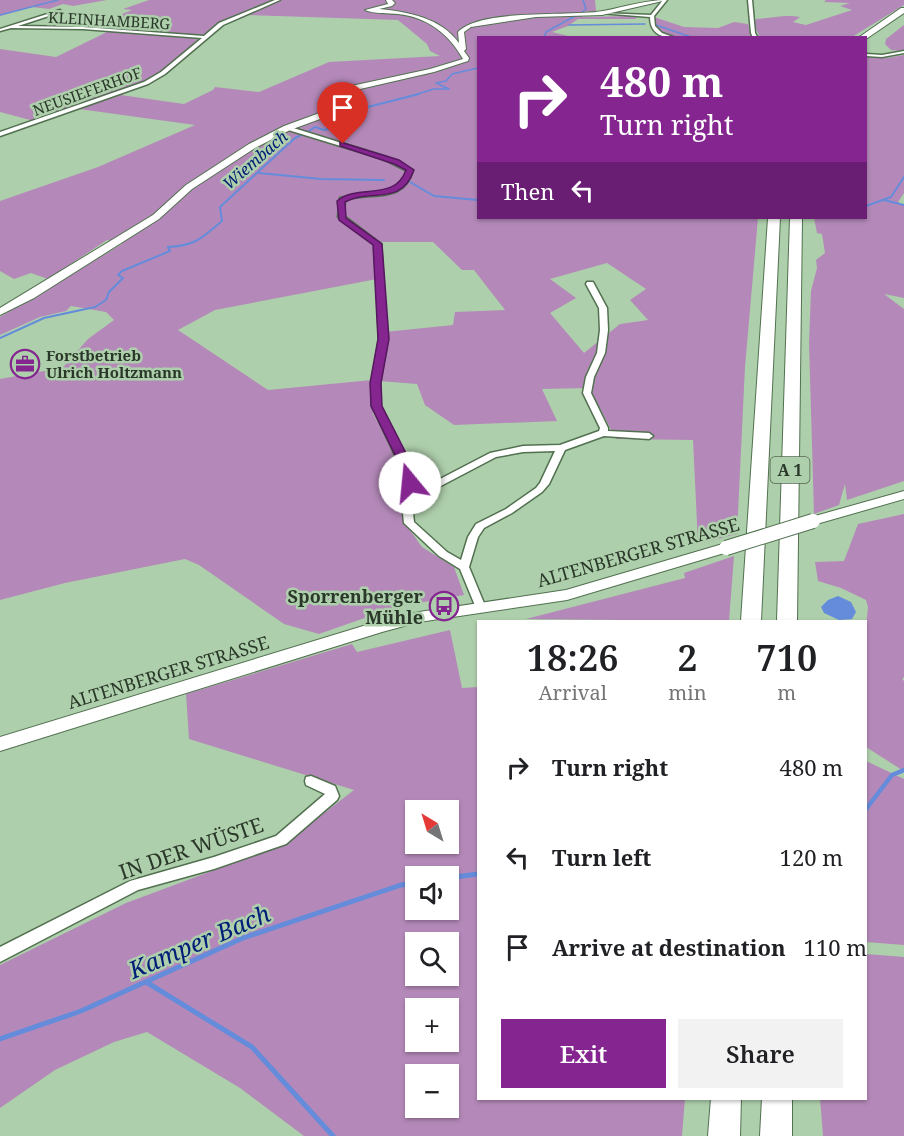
<!DOCTYPE html>
<html lang="en">
<head>
<meta charset="utf-8">
<style>
  :root { --surface:#fff; --page:#f2f2f2; --text:#202124; --muted:#757577; --accent:#842590 }
  body { margin:0; font-family:"Noto Serif",serif; background:var(--page); color:var(--text); height:100vh; display:flex; flex-direction:column; font-size:22px; white-space:nowrap }
  * { box-sizing:border-box; margin:0 }
  p { font-size:20px; color:var(--muted) }
  .icon { flex:none; width:33px; height:33px; fill:none; stroke:currentColor; stroke-width:2; stroke-linecap:round; stroke-linejoin:round }
  .map { position:relative; flex:1; overflow:hidden }
  .panel { position:absolute; left:477px; top:620px; width:390px; height:480px; display:flex; flex-direction:column; background:var(--surface); border-radius:0px; box-shadow:0 2px 4px #0004 }
  .panel>* { flex:none }
  .banner { position:absolute; left:477px; top:36px; width:390px; height:183px; border-radius:0px; box-shadow:0 2px 4px #0004; background:#842590; color:#fff; overflow:hidden }
  .needle { width:39px; rotate:322deg }
  .fabs { position:absolute; left:405px; top:800px; display:grid; gap:12px }
  .fabs a { display:grid; place-items:center; width:54px; height:54px; border-radius:0px; background:var(--surface); box-shadow:0 2px 4px #0004; font-size:30px }
  .pin { position:absolute; display:grid; place-items:center; width:51px; height:51px; color:#fff; margin:-62px -26px; border-radius:50% 50% 50% 0; rotate:-45deg; box-shadow:0 0 6px #0007 }
  .pin .icon { rotate:45deg }
  .me { position:absolute; width:66px; margin:-33px; rotate:343deg; stroke-linejoin:round; filter:drop-shadow(0 0 4px #0008) }
  .turn { display:flex; align-items:center; gap:21px; height:126px; padding:0 24px; font-size:27px }
  .turn .icon { width:78px; height:78px; stroke-width:2.5 }
  .turn b { display:block; font-size:42px; line-height:51px }
  .then { display:flex; align-items:center; height:57px; padding:0 24px; background:#0003; gap:12px; font-size:22px }
  .eta { display:flex; justify-content:space-evenly; align-items:center; height:102px; text-align:center }
  .eta b { font-size:36px; font-weight:600; line-height:42px }
  .button { display:flex; gap:12px; margin-top:auto; padding:12px 24px }
  .button a { flex:1; height:69px; border-radius:0px; background:var(--accent); color:#fff; font-size:24px; font-weight:600; line-height:69px; text-align:center }
  .button a+a { background:var(--page); color:var(--text) }
  ul { padding:0; list-style:none }
  li { display:flex; align-items:center; gap:18px; height:90px; padding:0 24px }
  li div { flex:1 }
  li b { display:block; font-size:22px }
  li em { font-style:normal }
  .map>svg:first-child { display:block }
  .green { fill:#b489b9; fill-rule:evenodd }
  .water { fill:#648cdb }
  .lines { fill:none; stroke-linecap:round; stroke-linejoin:round }
  .stream-far3 { stroke:#648cdb; stroke-width:1.5 }
  .stream-far2 { stroke:#648cdb; stroke-width:2 }
  .stream-far1 { stroke:#648cdb; stroke-width:4.5 }
  .stream { stroke:#648cdb; stroke-width:5 }
  .street-casing { stroke:#527150; stroke-width:3 }
  .secondary-casing { stroke:#527150; stroke-width:2 }
  .highway-casing { stroke:#527150; stroke-width:2 }
  .street { fill:#fff; fill-rule:evenodd }
  .secondary { fill:#fff; fill-rule:evenodd }
  .highway { fill:#fff; fill-rule:evenodd }
  .secondary-bridge-casing { stroke:#527150; stroke-width:16; stroke-linecap:butt }
  .secondary-bridge { stroke:#fff; stroke-width:14 }
  .route { fill:#842590; stroke:#56185e; stroke-width:1.5 }
  .labels { text-anchor:middle; dominant-baseline:central; stroke-width:5; stroke-linejoin:round; paint-order:stroke }
  .far-street-label { font-size:15px; fill:#2a3829; stroke:#aecfab }
  .far-poi-label { font-size:15px; font-weight:bold; fill:#2a3829; stroke:#aecfab; text-anchor:start }
  .far-water-label { font-size:16px; font-style:italic; fill:#001d77; stroke:#aecfab }
  .shield { fill:#aecfab; stroke:#526550; stroke-width:1.5 }
  .shield-label { font-size:16px; font-weight:bold; fill:#2a3829 }
  .street-label { font-size:18px; fill:#2a3829; stroke:#aecfab }
  .poi-label { font-size:18px; font-weight:bold; fill:#2a3829; stroke:#aecfab; text-anchor:end }
  .near-street-label { font-size:21px; fill:#2a3829; stroke:#aecfab }
  .near-water-label { font-size:24px; font-style:italic; fill:#001d77; stroke:#aecfab }
</style>
</head>
<body>
<div class="map">
<svg width="904" height="1136" viewBox="0 0 904 1136">
  <rect width="100%" height="100%" fill="#aecfab"/>
  <!-- green -->
  <path class="green" d="M0,0H107L73,6L63,4L49,9L32,7L0,16Z
    M149,0H277L225,21L202,36L87,28L132,10L123,9Z
    M282,0H595L596,11L585,12L582,17L638,16L635,19H578L568,26L552,32L572,37L478,38V218H758L745,367L737,534L698,544L693,440L616,439L589,388L542,389L557,421L454,425L425,405L417,384L379,381L385,332L453,325L455,312L505,310L474,270H462L433,242H381L346,218L344,214L345,198H340L339,220L374,243L377,279L215,310L178,330L268,390L372,380L371,394L373,414L395,452L405,492L407,526L422,547L454,567L464,595L396,607L319,634L284,624L199,565L185,559L65,583L0,600V379L44,371L59,372L88,339L114,320L106,312L71,306L66,311L40,317L0,335V317L122,244L107,240L48,279L31,273L14,279L0,271V201L98,167L195,125L79,109L121,95L184,104L213,90L215,87L259,92L329,62L440,56L430,51L427,44L398,20L245,15ZM607,263L646,289L630,300L648,320L620,324L584,353L550,313L576,298L550,279Z
    M826,0H904V5L852,37H760L754,25L756,19C773,18 784,14 800,17L793,22L806,25L852,10L840,6L850,3L824,2Z
    M654,17L684,27L718,28L734,22L748,24L751,36L757,37C731,37 673,45 653,27Z
    M904,25V51L891,50L885,44L886,39Z
    M109,31L199,38L163,73L145,83L34,121L0,112V49L56,57Z
    M868,55L887,58L904,55V193L898,202L904,206V298L884,294L904,309V481L847,500L845,484L839,505L814,514L809,343L811,291L817,268L816,260L825,253L822,234L817,233L814,218H866V59Z
    M904,514V677L902,679L904,681V769L902,770L866,747V626L868,607L866,600L841,588L818,581L815,562L844,561L858,524Z
    M734,556L729,621L526,619L685,578L684,573Z
    M450,630L462,688L478,687V1098H685L682,1136H304L240,1088L147,1032L114,1042L55,1070L0,1108V965L126,903L284,844L354,790L189,739L186,694L352,644L357,652ZM416,810H448V843H416ZM416,876H448V909H416ZM416,942H448V975H416ZM416,1008H448V1041H416ZM416,1074H448V1107H416Z
    M866,761L904,779V945L866,942Z
    M866,954L904,957V1136H823L820,1098H866Z"/>
  <!-- water -->
  <path class="water" d="M838,596L851,602L856,612L852,619L839,620L824,613L821,607L828,600Z"/>
  <g class="lines">
    <!-- stream-far3 -->
    <path class="stream-far3" d="M580,14L586,9L583,0
      M0,15L58,0
      M569,25L645,24
      M656,25L694,38
      M544,38L546,32L575,16
      M411,96L434,89H449L436,83L446,81L452,74L478,68"/>
    <!-- stream-far2 -->
    <path class="stream-far2" d="M309,131L315,127L324,130L338,126L352,111L419,94
      M259,173L321,179L384,180
      M410,182L434,196L478,200
      M884,200L904,205
      M866,206L891,197L904,177
      M0,338L44,318L95,307L106,300L109,292L123,278L118,275L122,271L170,251L168,247C195,246 202,238 222,221L220,207L295,138L303,134"/>
    <!-- stream-far1 -->
    <path class="stream-far1" d="M866,809L892,775L904,770"/>
    <!-- stream -->
    <path class="stream" d="M448,878L478,874
      M146,982L252,1047L333,1136
      M0,1039L81,1011L243,938L401,885L416,883"/>
    <!-- street casing -->
    <g class="street-casing">
      <path id="street" d="M275,0H280L223,25L165,74L148,84L0,136V132L144,82L161,72L202,38L83,29L11,28L0,31V29L60,10L61,12L18,26L83,27L204,36L219,23Z
        M663,0H667L654,16L655,26L662,33L676,38C661,38 650,33 650,17L600,13L651,15Z
        M748,0H752L755,33L758,38H753L751,33Z
        M904,51V53L882,57L866,56L867,54L882,55Z
        M287,126L387,157L413,170C403,205 372,191 345,200L344,216L381,244L387,339L380,383V406L412,470L415,492L490,453L523,446L560,445L599,431L600,428L583,393L586,377L597,353L600,330L599,308L586,284L587,282H593L607,308L608,330L605,353L594,377L591,393L608,428V431L649,433L653,436L649,439L604,436L565,450L549,484L542,492L512,513L484,528L478,537L469,567L486,608L485,611L481,612L476,608L460,569L439,556L404,523L403,513L406,498L402,470L372,406V383L379,339L375,245L338,217L340,198C357,192 395,196 404,180C406,177 406,174 407,171L383,159L285,129L284,128ZM555,451L540,483L536,488L506,509L476,524L468,537L461,560L447,552L414,522L413,513L416,499L496,457L523,452Z
        M311,776L335,786L339,796L337,800L286,844L214,869L138,890L0,962V947L130,881L214,857L276,836L325,794L306,785L305,781L306,777Z"/>
    </g>
    <!-- secondary casing -->
    <g class="secondary-casing">
      <path id="secondary" d="M386,0H392L395,3L392,6L379,9C409,12 441,18 459,43L458,32C481,8 569,17 603,11C625,7 644,0 667,0L602,15L536,17L471,27L464,32L466,49L464,51L469,58L468,61L434,72L347,92L340,96L338,105L331,115L290,130L255,148L192,189L159,219L34,298L0,315V308L153,215L186,185L249,144L284,126L325,111L334,93L342,88L430,69L463,59C449,34 427,17 398,14C388,13 374,14 365,10L388,4Z
        M904,491V499L813,525L806,521L808,518Z
        M726,543L731,545L733,548L731,551L567,600L419,622L382,632L0,751V737L373,623L419,612L566,590Z"/>
    </g>
    <!-- highway casing -->
    <g class="highway-casing">
      <path id="highway" d="M901,8H904V13L866,39L858,38Z
        M768,218H780L761,621H741Z
        M790,218H802L797,621H777Z
        M711,1098H741L740,1136H708Z
        M762,1098H792V1136H760Z"/>
    </g>
    <!-- street -->
    <use href="#street" class="street"/>
    <!-- secondary -->
    <use href="#secondary" class="secondary"/>
    <!-- highway -->
    <use href="#highway" class="highway"/>
    <!-- secondary-bridge casing -->
    <g class="secondary-bridge-casing">
      <path id="secondary-bridge" d="M726,548L813,521"/>
    </g>
    <!-- secondary-bridge -->
    <use href="#secondary-bridge" class="secondary-bridge"/>
  </g>
  <!-- route -->
  <path class="route" d="M340,142L399,160L414,170C401,207 371,188 345,202L346,218L382,244L389,339L381,383L382,406L410,461L416,483L410,487L403,483L398,461L371,406L370,383L378,339L373,245L339,220L337,201C358,183 395,202 406,170L394,164L340,146Z"/>
  <!-- icons -->
  <defs>
    <g id="office-ring" transform="scale(1.5)"><circle r="9.5" fill="#aecfab" stroke="#842590" stroke-width="1.5"/><path d="M-6-3h4V-5.5h4V-3h4V5H-6ZM-1-4.5V-3h2v-1.5ZM-6 0V1H6V0Z" fill="#842590"/></g>
    <g id="bus-ring" transform="scale(1.5)"><circle r="9.5" fill="#aecfab" stroke="#842590" stroke-width="1.5"/><path d="M-5-6H5V4H4V6H2V4H-2V6H-4V4H-5ZM-3.5-4V0h7V-4ZM-3.5 1.2v1.5H-2V1.2ZM2 1.2v1.5H3.5V1.2Z" fill="#842590"/></g>
  </defs>
  <g fill-rule="evenodd">
    <use href="#office-ring" x="25" y="364"/>
    <use href="#bus-ring" x="444" y="606"/>
  </g>
  <g class="labels">
    <!-- far-street labels -->
    <g class="far-street-label">
      <text transform="translate(109 20) rotate(3)">KLEINHAMBERG</text>
      <text transform="translate(87 91) rotate(-20)">NEUSIEFERHOF</text>
    </g>
    <!-- far-poi labels -->
    <g class="far-poi-label">
      <text x="46" y="355">Forstbetrieb<tspan x="46" dy="17">Ulrich Holtzmann</tspan></text>
    </g>
    <!-- far-water labels -->
    <g class="far-water-label">
      <text transform="translate(255 160) rotate(-41)">Wiembach</text>
    </g>
    <!-- shield labels -->
    <rect class="shield" x="770.5" y="457" width="39" height="26" rx="4.5"/>
    <g class="shield-label">
      <text x="790" y="470">A 1</text>
    </g>
    <!-- street labels -->
    <g class="street-label">
      <text transform="translate(638 552) rotate(-16)">ALTENBERGER STRASSE</text>
      <text transform="translate(168 672) rotate(-17)">ALTENBERGER STRASSE</text>
    </g>
    <!-- poi labels -->
    <g class="poi-label">
      <text x="423" y="596">Sporrenberger<tspan x="423" dy="21">Mühle</tspan></text>
    </g>
    <!-- near-street labels -->
    <g class="near-street-label">
      <text transform="translate(191 848) rotate(-19)">IN DER WÜSTE</text>
    </g>
    <!-- near-water labels -->
    <g class="near-water-label">
      <text transform="translate(199 941) rotate(-23)">Kamper Bach</text>
    </g>
  </g>
</svg>
<div class="fabs">
<a><svg class="needle" viewBox="-14 -14 28 28"><path d="M0-13l5 13h-10z" fill="#e53935"/><path d="M0 13l5-13h-10z" fill="#757577"/></svg></a>
<a><svg class="icon" aria-label="sound" viewBox="0 0 24 24"><path d="M4 9h4l5-4v14l-5-4H4zM17 9q2 3 0 6"/></svg></a>
<a><svg class="icon" aria-label="search" viewBox="0 0 24 24"><circle cx="10" cy="10" r="6"/><path d="M15 15l6 6"/></svg></a>
<a>+</a>
<a>−</a>
</div>
<div class="pin" style="left:343px;top:144px;background:#d93025"><svg class="icon" aria-label="arrive" viewBox="0 0 24 24"><path d="M6 21V4h12l-3 4 3 4H6"/></svg></div>
<svg class="me" style="left:410px;top:483px" viewBox="-20 -20 40 40"><circle r="19" fill="#fff"/><path d="M0-13L10 11 0 6-10 11z" fill="#842590"/></svg>
<div class="banner">
<div class="turn"><svg class="icon" aria-label="right" viewBox="0 0 24 24"><path d="M7 20v-9h11M14 6l5 5-5 5"/></svg><div><b>480 m</b>Turn right</div></div>
<div class="then">Then<svg class="icon" aria-label="left" viewBox="0 0 24 24"><path d="M17 20v-9H6M10 6l-5 5 5 5"/></svg></div>
</div>
<section class="panel">
<div class="eta">
<div><b>18:26</b><p>Arrival</p></div>
<div><b>2</b><p>min</p></div>
<div><b>710</b><p>m</p></div>
</div>
<ul>
<li><svg class="icon" aria-label="right" viewBox="0 0 24 24"><path d="M7 20v-9h11M14 6l5 5-5 5"/></svg><div><b>Turn right</b></div><em>480 m</em></li>
<li><svg class="icon" aria-label="left" viewBox="0 0 24 24"><path d="M17 20v-9H6M10 6l-5 5 5 5"/></svg><div><b>Turn left</b></div><em>120 m</em></li>
<li><svg class="icon" aria-label="arrive" viewBox="0 0 24 24"><path d="M6 21V4h12l-3 4 3 4H6"/></svg><div><b>Arrive at destination</b></div><em>110 m</em></li>
</ul>
<div class="button"><a>Exit</a><a>Share</a></div>
</section>
</div>
</body>
</html>
